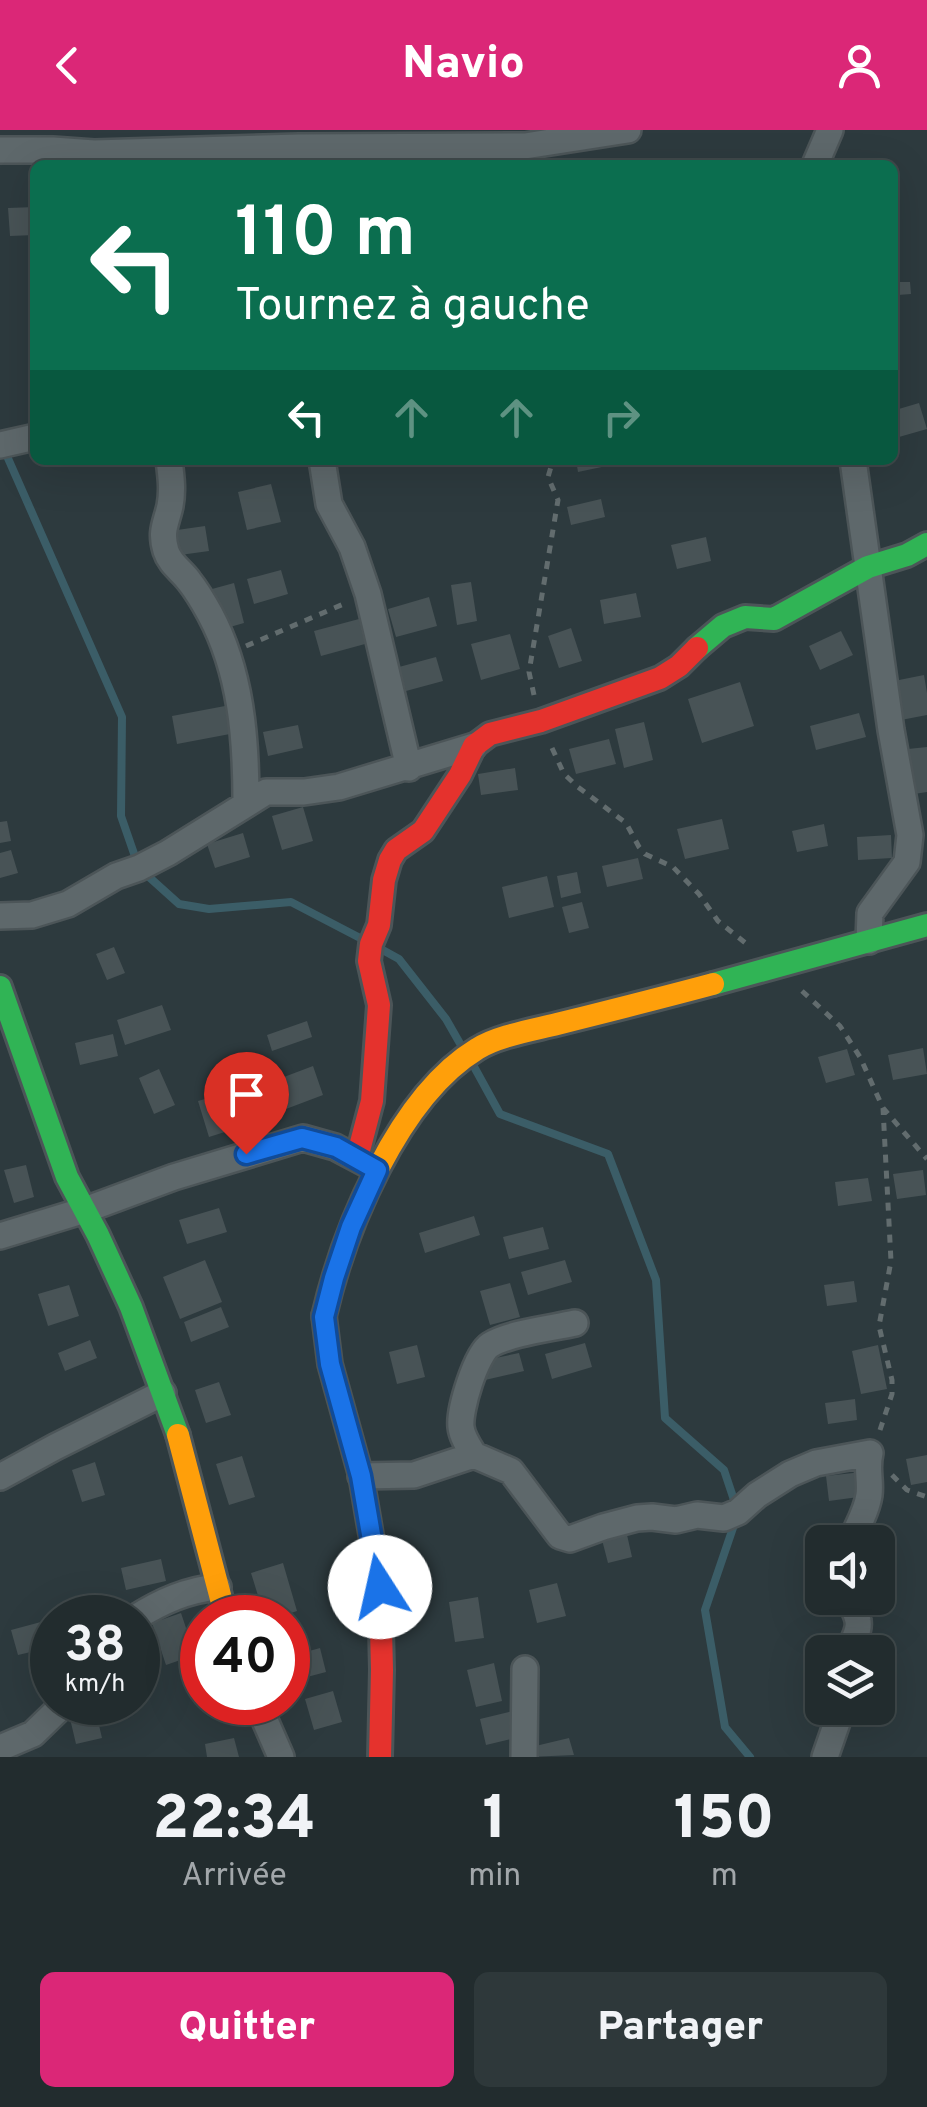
<!DOCTYPE html>
<html lang="fr">
<head>
<meta charset="utf-8">
<style>
  :root { --surface:#222c2e; --page:#2e383a; --text:#f1f3f6; --muted:#a2a7aa; --line:#3f484a; --accent:#db2777 }
  body { margin:0; font-family:Overpass,sans-serif; background:var(--page); color:var(--text); height:100vh; display:flex; flex-direction:column; font-size:38px; white-space:nowrap }
  * { box-sizing:border-box; margin:0 }
  p { font-size:32px; color:var(--muted) }
  .icon { flex:none; width:55px; height:55px; fill:none; stroke:currentColor; stroke-width:2; stroke-linecap:round; stroke-linejoin:round }
  .map { position:relative; height:1627px; overflow:hidden }
  .sheet { display:flex; flex-direction:column; background:var(--surface); flex:1 }
  .sheet>* { flex:none }
  .hud { position:absolute; left:30px; top:30px; width:868px; height:305px; border-radius:15px; box-shadow:0 10px 40px #0002,0 0 0 2px var(--line); background:#0b6e4f; color:#fff; overflow:hidden }
  .tools { position:absolute; left:805px; top:1395px; display:grid; gap:20px }
  .tools a { display:grid; place-items:center; width:90px; height:90px; border-radius:15px; background:var(--surface); box-shadow:0 10px 40px #0002,0 0 0 2px var(--line); font-size:50px }
  .speed { position:absolute; left:30px; top:1465px; display:flex; gap:20px; font-size:50px; font-weight:700; text-align:center }
  .speed>* { display:grid; place-content:center; width:130px; height:130px; border-radius:50%; background:var(--surface); box-shadow:0 10px 40px #0002,0 0 0 2px var(--line); line-height:1 }
  .speed small { font-size:25px; font-weight:400 }
  .speed .limit { border:15px solid #d22; background:#fff; color:#111 }
  .pin { position:absolute; display:grid; place-items:center; width:85px; height:85px; color:#fff; margin:-102px -42px; border-radius:50% 50% 50% 0; rotate:-45deg; box-shadow:0 0 10px #0007 }
  .pin .icon { rotate:45deg }
  .me { position:absolute; width:110px; margin:-55px; rotate:350deg; stroke-linejoin:round; filter:drop-shadow(0 0 8px #0008) }
  .turn { display:flex; align-items:center; gap:35px; height:210px; padding:0 40px; font-size:45px }
  .turn .icon { width:130px; height:130px; stroke-width:2.5 }
  .turn b { display:block; font-size:70px; line-height:85px }
  .lanes { display:flex; align-items:center; height:95px; padding:0 40px; background:#0003; justify-content:center; gap:50px; direction:ltr }
  .lanes .off { opacity:.35 }
  .eta { display:flex; justify-content:space-evenly; align-items:center; height:170px; text-align:center }
  .eta b { font-size:60px; font-weight:800; line-height:70px }
  .cta { display:flex; gap:20px; margin-top:auto; padding:20px 40px }
  .cta a { flex:1; height:115px; border-radius:15px; background:var(--accent); color:#fff; font-size:40px; font-weight:800; line-height:115px; text-align:center }
  .cta a+a { background:var(--page); color:var(--text) }
  header { display:flex; justify-content:space-between; align-items:center; height:130px; padding:0 40px; background:var(--accent); color:#fff; font-size:45px; font-weight:800 }
  .map>svg:first-child { display:block }
  .lines { fill:none; stroke-linecap:round; stroke-linejoin:round }
  .stream { stroke:#3b5d67; stroke-width:8 }
  .building { fill:#485356 }
  .street-casing { stroke:#4c5558; stroke-width:30 }
  .fast-casing { stroke:#4c5558; stroke-width:28 }
  .slow-casing { stroke:#4c5558; stroke-width:28 }
  .jam-casing { stroke:#4c5558; stroke-width:28 }
  .path { stroke:#626c6e; stroke-width:5; stroke-dasharray:8 8; stroke-linecap:butt }
  .street { stroke:#5e686b; stroke-width:25 }
  .fast { stroke:#30b455; stroke-width:22 }
  .slow { stroke:#ff9f0a; stroke-width:22 }
  .jam { stroke:#e5322d; stroke-width:22 }
  .route-casing { stroke:#114b97; stroke-width:25 }
  .route { stroke:#1a73e8; stroke-width:18 }
</style>
</head>
<body>
<header><svg class="icon" aria-label="back" viewBox="0 0 24 24"><path d="M15 5l-7 7 7 7"/></svg>Navio<svg class="icon" aria-label="person" viewBox="0 0 24 24"><circle cx="12" cy="8" r="4"/><path d="M4 21q1-7 8-7t8 7"/></svg></header>
<div class="map">
<svg width="927" height="1627" viewBox="0 0 927 1627">
  <rect width="100%" height="100%" fill="#2d3a3e"/>
  <g class="lines">
    <!-- stream -->
    <path class="stream" d="M3,317L122,587L121,686L139,738L179,774L209,779L291,772L362,809
      M379,818L399,829L446,889L462,917
      M472,933L500,984L608,1024L656,1150L665,1288L724,1340L737,1379
      M735,1392L705,1480L725,1597L750,1627"/>
  </g>
  <!-- building -->
  <path class="building" d="M35,77V105L10,106L8,78Z
    M897,152H910L911,164L898,165Z
    M919,273L927,299L892,309V281Z
    M576,330H615L616,334L578,342Z
    M271,354L281,392L247,400L238,362Z
    M601,369L605,387L571,395L567,377Z
    M205,396L209,421L180,425L177,400Z
    M706,407L711,431L677,439L671,415Z
    M281,440L288,464L254,474L247,449Z
    M471,452L477,491L457,495L451,455Z
    M234,453L244,493L223,499L212,459Z
    M636,463L641,487L604,494L600,470Z
    M429,467L437,496L396,507L388,479Z
    M359,489L365,514L321,526L314,501Z
    M571,498L582,531L559,538L548,506Z
    M841,501L853,525L820,540L809,516Z
    M510,504L520,539L481,550L471,514Z
    M436,527L443,551L406,561L399,537Z
    M924,545L927,563V585L901,590L894,551Z
    M740,552L754,596L702,613L688,569Z
    M225,576L230,604L177,614L172,586Z
    M859,583L866,607L816,620L810,596Z
    M644,592L653,630L624,638L615,599Z
    M298,595L303,618L268,626L263,602Z
    M609,609L616,634L576,644L569,619Z
    M927,617V662L914,664L908,619Z
    M515,638L518,660L481,665L478,644Z
    M303,677L313,711L282,720L272,686Z
    M722,689L729,719L685,729L677,699Z
    M7,691L11,711L0,713V692Z
    M824,694L828,716L797,722L792,701Z
    M243,703L250,727L215,738L207,714Z
    M891,705L892,728L858,730L857,707Z
    M11,720L18,743L0,748V723Z
    M638,728L643,749L607,757L602,736Z
    M577,742L581,763L561,768L557,746Z
    M547,746L554,777L509,788L502,757Z
    M582,772L589,798L569,803L562,777Z
    M114,817L125,843L107,850L96,824Z
    M162,875L171,900L125,915L117,890Z
    M307,891L312,907L272,921L267,905Z
    M113,904L118,926L80,935L75,913Z
    M923,918L927,944L893,950L888,925Z
    M847,919L855,945L826,953L818,927Z
    M313,936L323,965L286,979L276,950Z
    M159,939L175,975L154,984L139,948Z
    M236,960L247,995L209,1007L198,971Z
    M26,1035L34,1067L14,1073L4,1040Z
    M923,1040L926,1065L897,1069L893,1044Z
    M868,1048L872,1071L838,1076L835,1052Z
    M219,1078L227,1102L187,1114L179,1090Z
    M474,1086L480,1105L425,1123L419,1103Z
    M543,1097L549,1119L509,1129L503,1107Z
    M205,1130L222,1172L180,1189L163,1147Z
    M565,1130L572,1152L528,1165L521,1142Z
    M854,1151L857,1172L827,1176L824,1155Z
    M510,1153L520,1187L490,1195L480,1161Z
    M69,1155L79,1186L48,1196L38,1164Z
    M221,1177L229,1197L191,1212L184,1192Z
    M90,1210L97,1228L65,1241L58,1223Z
    M585,1213L592,1237L552,1249L545,1224Z
    M417,1215L425,1247L397,1254L389,1222Z
    M878,1215L887,1259L861,1264L852,1221Z
    M519,1223L524,1241L485,1250L481,1231Z
    M219,1252L231,1285L206,1293L195,1260Z
    M855,1269L857,1290L828,1294L825,1273Z
    M927,1325V1352L911,1355L906,1329Z
    M242,1326L255,1367L229,1375L216,1334Z
    M95,1332L105,1365L82,1372L72,1340Z
    M862,1342L866,1366L829,1371L826,1346Z
    M625,1396L632,1427L608,1433L600,1402Z
    M161,1429L166,1451L126,1460L121,1438Z
    M283,1433L297,1481L276,1488H265L251,1443Z
    M557,1453L566,1486L537,1493L529,1460Z
    M478,1467L484,1508L455,1512L449,1472Z
    M181,1483L195,1525L166,1535L152,1493Z
    M52,1489V1517L18,1525L11,1500Z
    M320,1518L326,1542L288,1552V1527Z
    M494,1533L502,1571L476,1577L467,1540Z
    M333,1561L342,1592L314,1600L305,1569Z
    M94,1574L102,1608L76,1614L68,1580Z
    M513,1581L519,1607L486,1615L480,1589Z
    M234,1608L239,1627H207L205,1614Z
    M569,1608L574,1625L529,1627L527,1618Z"/>
  <g class="lines">
    <!-- street casing -->
    <g class="street-casing">
      <path id="street" d="M0,20H53L94,23L299,17L525,16L628,0
        M815,35L830,0
        M0,315L35,307
        M169,330C171,346 173,360 170,376C166,394 160,401 166,421C170,434 182,441 189,451C197,461 204,473 210,484C241,542 246,607 246,672
        M322,330L329,374L352,417L368,464L409,638
        M853,330L891,600L910,705L907,732L870,783L869,811
        M0,786L32,785L68,774L116,746L139,738L168,723L266,662H304L339,657L474,616
        M0,1106L85,1080L174,1047L303,1008L335,1017L369,1035
        M474,1325C469,1317 462,1307 461,1297C459,1280 476,1224 490,1215C509,1203 553,1198 575,1193
        M361,1346L414,1345L474,1325L511,1341L560,1406L570,1409L603,1397L637,1388L652,1387L676,1390L697,1385L724,1388L738,1382L757,1365L790,1344L816,1333L870,1323C866,1339 871,1350 869,1365C867,1381 857,1397 851,1412
        M0,1347L55,1317L163,1263
        M850,1468C851,1475 857,1483 858,1491C860,1502 851,1512 850,1522
        M135,1488C162,1471 187,1460 218,1457
        M257,1572L281,1627
        M0,1618L33,1604L66,1572
        M524,1627L525,1539
        M825,1627L842,1578"/>
    </g>
    <!-- fast casing -->
    <g class="fast-casing">
      <path id="fast" d="M697,518L723,496L745,487L774,489L868,437L907,425L927,414
        M713,854L927,795
        M0,857L67,1047L98,1105L131,1177L178,1305"/>
    </g>
    <!-- slow casing -->
    <g class="slow-casing">
      <path id="slow" d="M324,1186C344,1100 398,967 477,919C497,906 533,900 557,894C609,881 661,868 713,854
        M178,1305L226,1488"/>
    </g>
    <!-- jam casing -->
    <g class="jam-casing">
      <path id="jam" d="M357,1028L372,971L379,875L369,831L371,814L379,795L384,750L390,730L396,720L423,701L460,645L474,616L490,604L541,591L660,548L679,536L697,518
        M324,1186L330,1234L361,1346L380,1457L382,1540L380,1627"/>
    </g>
    <!-- path -->
    <path class="path" d="M246,516L346,473
      M534,565L529,542L558,370L548,347L553,330
      M552,618L564,644L578,657L626,693L639,717L645,724L673,737L699,764L718,791L748,815
      M802,861L840,896L860,927L883,978L927,1029
      M880,1300L892,1264V1250L879,1196L891,1131L883,978
      M892,1345L907,1360L927,1367"/>
    <!-- street -->
    <use href="#street" class="street"/>
    <!-- fast -->
    <use href="#fast" class="fast"/>
    <!-- slow -->
    <use href="#slow" class="slow"/>
    <!-- jam -->
    <use href="#jam" class="jam"/>
  </g>
  <g class="lines">
    <!-- route casing -->
    <g class="route-casing">
      <path id="route" d="M246,1024L302,1008L336,1017L377,1040L351,1097L334,1148L324,1187L330,1234L361,1346L380,1457"/>
    </g>
    <!-- route -->
    <use href="#route" class="route"/>
  </g>
</svg>
<div class="tools">
<a><svg class="icon" aria-label="sound" viewBox="0 0 24 24"><path d="M4 9h4l5-4v14l-5-4H4zM17 9q2 3 0 6"/></svg></a>
<a><svg class="icon" aria-label="layers" viewBox="0 0 24 24"><path d="M12 4l9 5-9 5-9-5zM3 14l9 5 9-5"/></svg></a>
</div>
<div class="speed"><div>38<small>km/h</small></div><div class="limit">40</div></div>
<div class="pin" style="left:246px;top:1024px;background:#d93025"><svg class="icon" aria-label="arrive" viewBox="0 0 24 24"><path d="M6 21V4h12l-3 4 3 4H6"/></svg></div>
<svg class="me" style="left:380px;top:1457px" viewBox="-20 -20 40 40"><circle r="19" fill="#fff"/><path d="M0-13L10 11 0 6-10 11z" fill="#1a73e8"/></svg>
<div class="hud">
<div class="turn"><svg class="icon" aria-label="left" viewBox="0 0 24 24"><path d="M17 20v-9H6M10 6l-5 5 5 5"/></svg><div><b>110 m</b>Tournez à gauche</div></div>
<div class="lanes"><svg class="icon" aria-label="left" viewBox="0 0 24 24"><path d="M17 20v-9H6M10 6l-5 5 5 5"/></svg><svg class="icon off" aria-label="ahead" viewBox="0 0 24 24"><path d="M12 20V5M6 11l6-6 6 6"/></svg><svg class="icon off" aria-label="ahead" viewBox="0 0 24 24"><path d="M12 20V5M6 11l6-6 6 6"/></svg><svg class="icon off" aria-label="right" viewBox="0 0 24 24"><path d="M7 20v-9h11M14 6l5 5-5 5"/></svg></div>
</div>
</div>
<section class="sheet">
<div class="eta">
<div><b>22:34</b><p>Arrivée</p></div>
<div><b>1</b><p>min</p></div>
<div><b>150</b><p>m</p></div>
</div>
<div class="cta"><a>Quitter</a><a>Partager</a></div>
</section>
</body>
</html>
